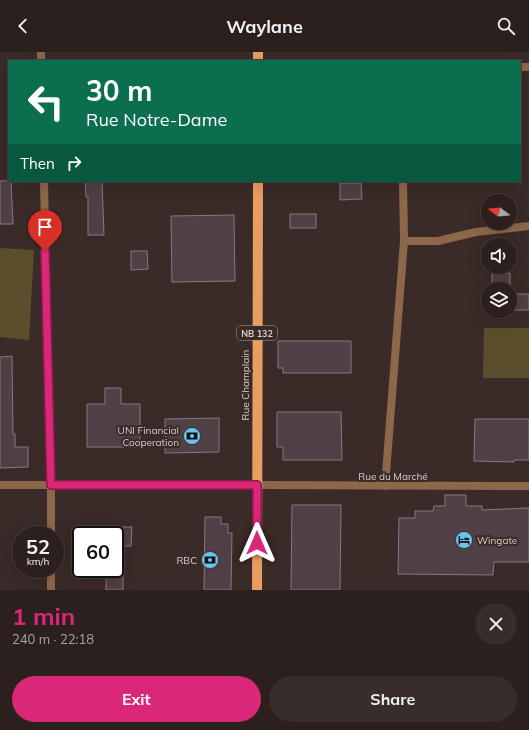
<!DOCTYPE html>
<html lang="en">
<head>
<meta charset="utf-8">
<style>
  :root { --surface:#2c201e; --page:#382d2b; --text:#f1f3f6; --muted:#a6a3a4; --line:#483e3c; --accent:#db2777 }
  body { margin:0; font-family:Mulish,sans-serif; background:var(--page); color:var(--text); height:100vh; display:flex; flex-direction:column; font-size:15px; white-space:nowrap }
  * { box-sizing:border-box; margin:0 }
  p { font-size:13px; color:var(--muted) }
  .icon { flex:none; width:22px; height:22px; fill:none; stroke:currentColor; stroke-width:2; stroke-linecap:round; stroke-linejoin:round }
  .map { position:relative; height:538px; overflow:hidden }
  .sheet { display:flex; flex-direction:column; background:var(--surface); flex:1 }
  .sheet>* { flex:none }
  .top-card { position:absolute; left:8px; top:8px; width:513px; height:122px; border-radius:0px; box-shadow:0 4px 16px #0002,0 0 0 1px var(--line); background:#0b6e4f; color:#fff; overflow:hidden }
  .needle { width:26px; rotate:286deg }
  .tools { position:absolute; left:481px; top:142px; display:grid; gap:8px }
  .tools a { display:grid; place-items:center; width:36px; height:36px; border-radius:50%; background:var(--surface); box-shadow:0 4px 16px #0002,0 0 0 1px var(--line); font-size:20px }
  .speed { position:absolute; left:12px; top:474px; display:flex; gap:8px; font-size:20px; font-weight:700; text-align:center }
  .speed>* { display:grid; place-content:center; width:52px; height:52px; border-radius:50%; background:var(--surface); box-shadow:0 4px 16px #0002,0 0 0 1px var(--line); line-height:1 }
  .speed small { font-size:10px; font-weight:400 }
  .speed .limit { border:2px solid #111; border-radius:6px; background:#fff; color:#111 }
  .pin { position:absolute; display:grid; place-items:center; width:34px; height:34px; color:#fff; margin:-41px -17px; border-radius:50% 50% 50% 0; rotate:-45deg; box-shadow:0 0 4px #0007 }
  .pin .icon { rotate:45deg }
  .me { position:absolute; width:44px; margin:-22px; rotate:0deg; stroke-linejoin:round; filter:drop-shadow(0 0 3px #0008) }
  .turn { display:flex; align-items:center; gap:14px; height:84px; padding:0 12px; font-size:18px }
  .turn .icon { width:52px; height:52px; stroke-width:2.5 }
  .turn b { display:block; font-size:28px; line-height:34px }
  .then { display:flex; align-items:center; height:38px; padding:0 12px; background:#0003; gap:8px; font-size:15px }
  .round { display:grid; place-items:center; flex:none; width:42px; height:42px; border-radius:21px; background:var(--page) }
  .overview { display:flex; align-items:center; justify-content:space-between; height:68px; padding:0 12px }
  h1 { font-size:24px; font-weight:700; line-height:30px; color:var(--accent) }
  .primary-button { display:flex; gap:8px; margin-top:auto; padding:8px 12px }
  .primary-button a { flex:1; height:46px; border-radius:24px; background:var(--accent); color:#fff; font-size:16px; font-weight:700; line-height:46px; text-align:center }
  .primary-button a+a { background:var(--page); color:var(--text) }
  header { display:flex; justify-content:space-between; align-items:center; height:52px; padding:0 12px; background:var(--surface); font-size:18px; font-weight:700 }
  .map>svg:first-child { display:block }
  .green { fill:#5b4e2c }
  .building { fill:#503f44; stroke:#8b787e }
  .lines { fill:none; stroke-linecap:round; stroke-linejoin:round }
  .minor { stroke:#8c674a; stroke-width:8 }
  .tertiary { stroke:#8c674a; stroke-width:8 }
  .primary { stroke:#e99d5e; stroke-width:10 }
  .route-casing { stroke:#8e194d; stroke-width:10 }
  .route { stroke:#db2777; stroke-width:7 }
  .labels { text-anchor:middle; dominant-baseline:central; stroke-width:4; stroke-linejoin:round; paint-order:stroke }
  .shield { fill:#3a2a28; stroke:#a99d9c; stroke-width:1 }
  .shield-label { font-size:9px; font-weight:bold; fill:#d9cecd }
  .street-label { font-size:10px; fill:#d9cecd; stroke:#3a2a28 }
  .poi-label { font-size:10px; fill:#d9cecd; stroke:#3a2a28; text-anchor:end }
</style>
</head>
<body>
<header><svg class="icon" aria-label="back" viewBox="0 0 24 24"><path d="M15 5l-7 7 7 7"/></svg>Waylane<svg class="icon" aria-label="search" viewBox="0 0 24 24"><circle cx="10" cy="10" r="6"/><path d="M15 15l6 6"/></svg></header>
<div class="map">
<svg width="529" height="538" viewBox="0 0 529 538">
  <rect width="100%" height="100%" fill="#3a2a28"/>
  <!-- green -->
  <path class="green" d="M0,196L34,198L29,288L0,285Z
    M484,276H529V326H483Z"/>
  <!-- building -->
  <path class="building" d="M0,129H11L13,172H0Z
    M85,129H102L104,183H88V145H86Z
    M340,131H361L362,147L340,148Z
    M290,162H316V176H290Z
    M234,163L235,229L172,230L171,164Z
    M131,199H147L148,217L131,218Z
    M492,221H510V237H492Z
    M510,242H529V258H510Z
    M278,289H351V321H283V316H278Z
    M12,304L13,382H15V395H28V415L0,416V305Z
    M105,336H121V352H140V395H87V352H105Z
    M277,360H341L342,408H283V395H277Z
    M219,366V400L165,401V367Z
    M475,367H529V408H514V410L474,409Z
    M445,443H466V454H482V458L529,456V510H494L493,523L398,522L399,466H415V459H433L434,454H445Z
    M292,453H341L340,538H291Z
    M205,465H221V472H228V481H232L231,538H204Z
    M115,475H132L131,494H115Z
    M106,517H123V538H106Z"/>
  <g class="lines">
    <!-- minor -->
    <path class="minor" d="M41,0V9
      M520,15H529
      M44,129L51,433V483
      M403,129L404,189H438L476,180L529,174
      M0,433H257
      M385,434L404,189
      M51,517V538"/>
    <!-- tertiary -->
    <path class="tertiary" d="M257,433L529,434"/>
    <!-- primary -->
    <path class="primary" d="M258,9V0
      M257,538L258,129"/>
  </g>
  <g class="lines">
    <!-- route casing -->
    <g class="route-casing">
      <path id="route" d="M45,199L51,433H257V491"/>
    </g>
    <!-- route -->
    <use href="#route" class="route"/>
  </g>
  <!-- icons -->
  <defs>
    <g id="bank-disc" transform="scale(0.9)"><circle r="9.5" fill="#69c3f1" stroke="#3a2a28"/><path d="M-6-4H6V4H-6ZM0-2.3a2.3 2.3 0 1 0 0 4.6a2.3 2.3 0 1 0 0-4.6Z" fill="#111"/></g>
    <g id="hotel-disc" transform="scale(0.9)"><circle r="9.5" fill="#69c3f1" stroke="#3a2a28"/><path d="M-6-4.5h1.5V1H6V5H4.5V3h-9V5H-6ZM-4 0a1.8 1.8 0 1 1 3.6 0ZM.5 0V-2.5h3Q6-2.5 6 0Z" fill="#111"/></g>
  </defs>
  <g fill-rule="evenodd">
    <use href="#bank-disc" x="192" y="384"/>
    <use href="#hotel-disc" x="464" y="488"/>
    <use href="#bank-disc" x="210" y="508"/>
  </g>
  <g class="labels">
    <!-- shield labels -->
    <rect class="shield" x="237" y="274" width="40" height="14" rx="3"/>
    <g class="shield-label">
      <text x="257" y="281">NB 132</text>
    </g>
    <!-- street labels -->
    <g class="street-label">
      <text transform="translate(245 333) rotate(-90)">Rue Champlain</text>
      <text x="393" y="424">Rue du Marché</text>
    </g>
    <!-- poi labels -->
    <g class="poi-label">
      <text x="179" y="378">UNI Financial<tspan x="179" dy="12">Cooperation</tspan></text>
      <text x="477" y="488" text-anchor="start">Wingate</text>
      <text x="197" y="508">RBC</text>
    </g>
  </g>
</svg>
<div class="tools">
<a><svg class="needle" viewBox="-14 -14 28 28"><path d="M0-13l5 13h-10z" fill="#e53935"/><path d="M0 13l5-13h-10z" fill="#a6a3a4"/></svg></a>
<a><svg class="icon" aria-label="sound" viewBox="0 0 24 24"><path d="M4 9h4l5-4v14l-5-4H4zM17 9q2 3 0 6"/></svg></a>
<a><svg class="icon" aria-label="layers" viewBox="0 0 24 24"><path d="M12 4l9 5-9 5-9-5zM3 14l9 5 9-5"/></svg></a>
</div>
<div class="speed"><div>52<small>km/h</small></div><div class="limit">60</div></div>
<div class="pin" style="left:45px;top:199px;background:#d93025"><svg class="icon" aria-label="arrive" viewBox="0 0 24 24"><path d="M6 21V4h12l-3 4 3 4H6"/></svg></div>
<svg class="me" style="left:257px;top:491px" viewBox="-20 -20 40 40"><path d="M0-17L14 15 0 8-14 15z" fill="#db2777" stroke="#fff" stroke-width="4"/></svg>
<div class="top-card">
<div class="turn"><svg class="icon" aria-label="left" viewBox="0 0 24 24"><path d="M17 20v-9H6M10 6l-5 5 5 5"/></svg><div><b>30 m</b>Rue Notre-Dame</div></div>
<div class="then">Then<svg class="icon" aria-label="right" viewBox="0 0 24 24"><path d="M7 20v-9h11M14 6l5 5-5 5"/></svg></div>
</div>
</div>
<section class="sheet">
<div class="overview"><div><h1>1 min</h1><p>240 m · 22:18</p></div><a class="round"><svg class="icon" aria-label="close" viewBox="0 0 24 24"><path d="M6 6l12 12M18 6L6 18"/></svg></a></div>
<div class="primary-button"><a>Exit</a><a>Share</a></div>
</section>
</body>
</html>
